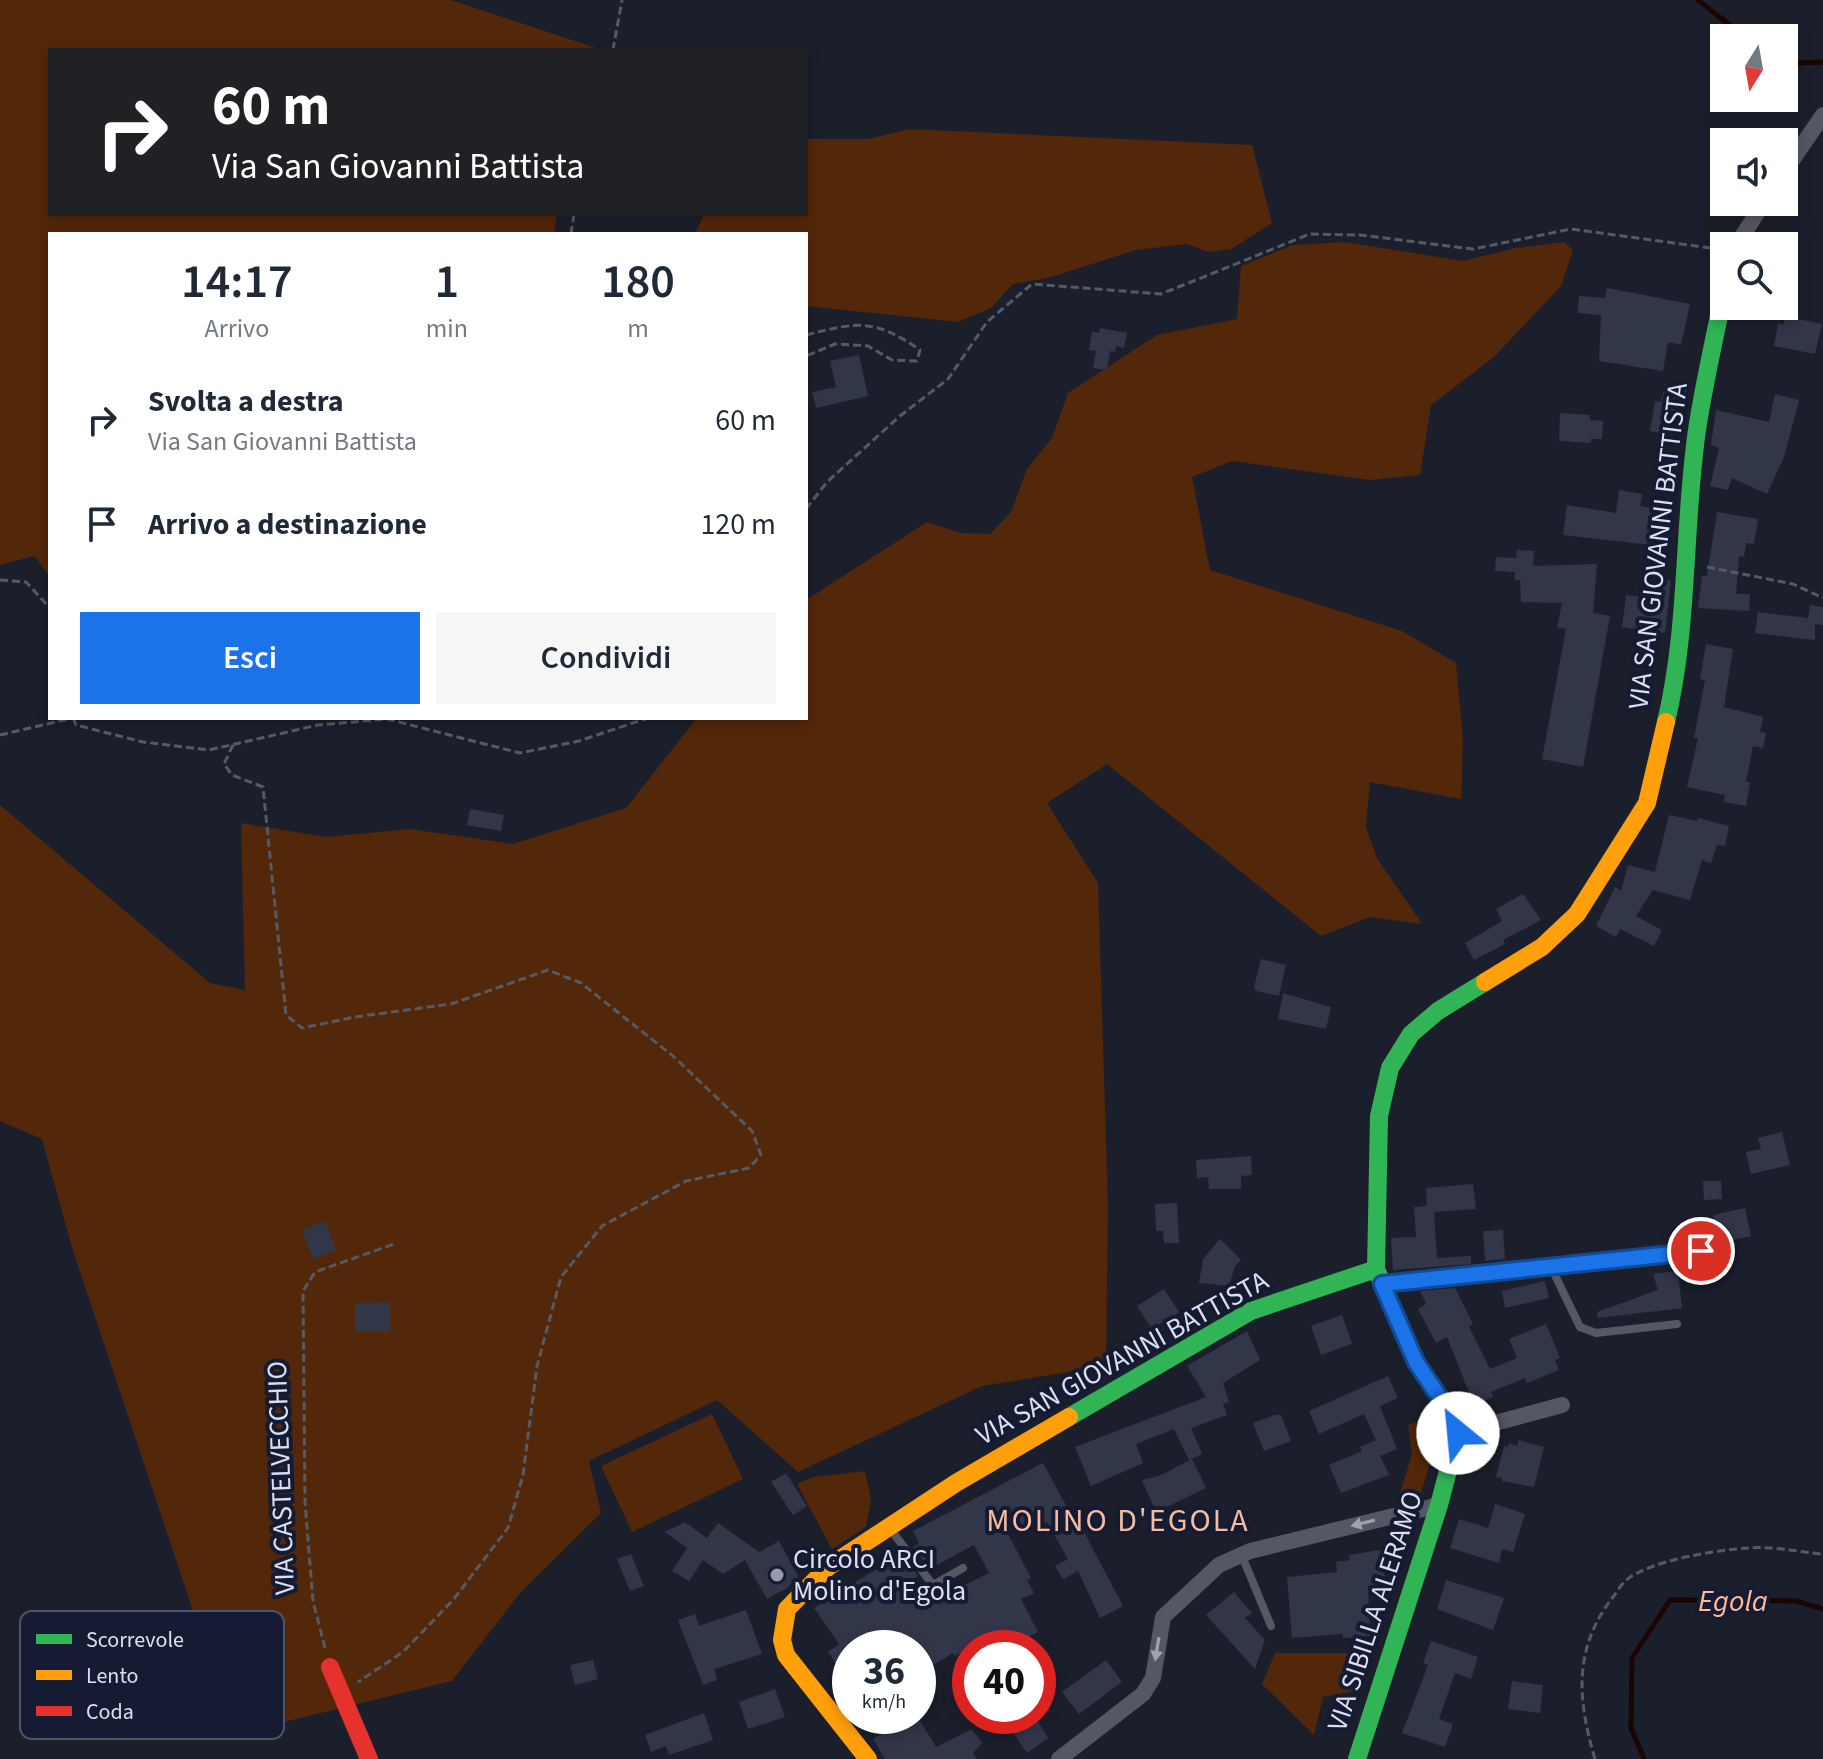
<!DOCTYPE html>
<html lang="it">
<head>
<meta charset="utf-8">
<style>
  :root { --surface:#fff; --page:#f6f6f7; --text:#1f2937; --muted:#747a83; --accent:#1a73e8 }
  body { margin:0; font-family:"Source Sans 3",sans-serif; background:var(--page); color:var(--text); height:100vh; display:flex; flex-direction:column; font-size:30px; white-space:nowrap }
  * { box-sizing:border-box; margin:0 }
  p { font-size:26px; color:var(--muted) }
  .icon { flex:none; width:44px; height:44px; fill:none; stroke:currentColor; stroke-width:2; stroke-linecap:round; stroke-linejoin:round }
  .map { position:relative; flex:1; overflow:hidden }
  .panel { position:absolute; left:48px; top:232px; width:760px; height:488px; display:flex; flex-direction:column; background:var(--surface); border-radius:0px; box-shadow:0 4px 12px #0003 }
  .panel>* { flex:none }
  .banner { position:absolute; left:48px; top:48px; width:760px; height:168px; border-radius:0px; box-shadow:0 4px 12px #0003; background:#202124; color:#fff; overflow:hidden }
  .needle { width:52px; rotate:191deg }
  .buttons { position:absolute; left:1710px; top:24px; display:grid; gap:16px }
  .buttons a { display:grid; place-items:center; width:88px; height:88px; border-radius:0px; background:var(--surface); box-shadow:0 4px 12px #0003; font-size:40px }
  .speed { position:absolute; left:832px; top:1630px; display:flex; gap:16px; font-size:40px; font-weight:700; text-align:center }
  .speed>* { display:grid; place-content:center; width:104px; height:104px; border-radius:50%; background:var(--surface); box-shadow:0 4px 12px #0003; line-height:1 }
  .speed small { font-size:20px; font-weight:400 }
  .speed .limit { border:12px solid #d22; background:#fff; color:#111 }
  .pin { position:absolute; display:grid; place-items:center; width:68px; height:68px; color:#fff; margin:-34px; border:4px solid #fff; border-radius:50%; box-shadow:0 2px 8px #0007 }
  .me { position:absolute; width:88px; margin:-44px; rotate:332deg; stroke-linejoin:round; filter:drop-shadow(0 0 6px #0008) }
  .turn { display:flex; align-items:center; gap:28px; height:168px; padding:0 32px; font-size:36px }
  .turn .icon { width:104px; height:104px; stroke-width:2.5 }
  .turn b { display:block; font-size:56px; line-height:68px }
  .eta { display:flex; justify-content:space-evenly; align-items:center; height:136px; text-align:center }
  .eta b { font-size:48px; font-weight:600; line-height:56px }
  .primary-button { display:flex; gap:16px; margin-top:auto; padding:16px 32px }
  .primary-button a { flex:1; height:92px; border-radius:0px; background:var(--accent); color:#fff; font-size:32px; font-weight:600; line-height:92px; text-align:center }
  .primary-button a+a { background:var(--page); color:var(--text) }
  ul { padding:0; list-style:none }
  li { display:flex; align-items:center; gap:24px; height:104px; padding:0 32px }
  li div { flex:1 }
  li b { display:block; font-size:30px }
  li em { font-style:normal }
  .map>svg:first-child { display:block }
  .green { fill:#532709 }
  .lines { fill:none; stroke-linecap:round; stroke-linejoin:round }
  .stream { stroke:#190604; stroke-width:5 }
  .building { fill:#323649 }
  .path { stroke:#565a64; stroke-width:3; stroke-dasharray:8 4; stroke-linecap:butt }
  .lane { stroke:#545864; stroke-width:8 }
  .street { stroke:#545864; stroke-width:16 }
  .fast { stroke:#30b455; stroke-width:18 }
  .slow { stroke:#ff9f0a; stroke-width:18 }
  .jam { stroke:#e5322d; stroke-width:18 }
  .oneway { fill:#9ea3b2 }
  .route-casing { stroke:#114b97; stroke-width:20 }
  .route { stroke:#1a73e8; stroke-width:14 }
  .poi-dot { fill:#979cac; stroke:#141b33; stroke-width:3 }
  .labels { text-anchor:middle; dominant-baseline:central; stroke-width:8; stroke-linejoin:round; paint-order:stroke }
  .street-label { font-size:28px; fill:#dae0f1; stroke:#141b33 }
  .poi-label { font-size:28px; fill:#dae0f1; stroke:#141b33; text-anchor:start }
  .water-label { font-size:30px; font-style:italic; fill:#fdbb98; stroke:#141b33 }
  .quarter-label { font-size:32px; letter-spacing:2px; fill:#f6bc9d; stroke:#141b33 }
  .key { fill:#141b33; stroke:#4f566c; stroke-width:2 }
  .key-label { font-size:22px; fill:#dae0f1 }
</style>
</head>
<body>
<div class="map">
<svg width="1823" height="1759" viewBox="0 0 1823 1759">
  <rect width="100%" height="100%" fill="#1b1f2c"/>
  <!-- green -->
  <path class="green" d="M0,0H451L599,49L50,50V214H557L554,234H50V577L34,556L0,565Z
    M909,129L1252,145L1272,223L1231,249L1208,252L1187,244L1136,250L1048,278L1013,284L991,308L958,322L806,306V234H695L704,214H806V139H868Z
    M1345,242L1463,261L1516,248L1564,242L1573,250L1561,286L1494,357L1431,405L1420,475L1370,480L1232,461L1192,477L1210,570L1402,631L1456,663L1463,740L1461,799L1370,782L1366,827L1377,858L1422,924L1370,917L1321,936L1107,764L1047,803L1098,883L1108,1206L1106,1366L982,1386L798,1472L717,1400L589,1461L601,1513L520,1593L452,1681L234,1734L73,1251L42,1139L0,1121V805L210,983L245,990L241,823L326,837L410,829L513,844L626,808L697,718H806V600L927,522L961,533L990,534L1011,512L1027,469L1052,438L1068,393L1157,335L1237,319L1241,266L1293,245Z
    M712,1414L743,1479L632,1532L601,1466Z
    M1428,1418L1436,1443L1421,1493L1398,1501L1412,1454L1408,1425Z
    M865,1471L871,1499L866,1527L832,1549L797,1484L814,1477Z
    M1275,1653H1372L1361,1690L1323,1697L1314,1735L1262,1684Z"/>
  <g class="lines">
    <!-- stream -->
    <path class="stream" d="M1698,0L1746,38
      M1784,58L1797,63L1823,62
      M1644,1759L1631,1728L1632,1658L1670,1600L1796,1601L1823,1609"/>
  </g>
  <!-- building -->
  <path class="building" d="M1607,288L1690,304L1681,345L1668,342L1663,371L1599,361L1601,315L1578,313L1579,296L1605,298Z
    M1784,316L1822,324L1815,354L1774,346L1778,323L1784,325Z
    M1100,328L1127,333L1124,348L1116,346L1115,352L1110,351L1107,370L1093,368L1096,351L1089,350L1092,332L1099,333Z
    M859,355L868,396L816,408L812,392L836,387L830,361Z
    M1665,384L1687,387L1681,423L1675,422L1673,435L1650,431L1655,401L1661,402Z
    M1775,394L1799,400L1784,457L1767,494L1732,478L1728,490L1710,486L1719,448L1711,445L1716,410L1769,422Z
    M1560,413L1590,415V420L1603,421L1602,439H1591V443L1559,441Z
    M1619,490L1642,494L1640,506L1652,508L1654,520L1651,545L1563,535L1567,505L1616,513Z
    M1717,512L1758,519L1754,544L1746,543L1744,557L1739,556L1736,594H1750L1749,611L1698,608L1702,576H1707Z
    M1517,550L1534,551L1533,566L1597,564L1593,613L1610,616L1583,767L1542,759L1566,629L1557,627L1562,603L1521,602L1520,580H1515V572L1495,571L1496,557L1516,558Z
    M1664,579L1671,581L1665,633L1622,627L1626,595L1660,600Z
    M1810,605L1823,607V625L1815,624V640L1755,633L1758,612L1808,618Z
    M1706,644L1733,649L1724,707L1763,717L1760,732L1766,733L1763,748L1753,746L1746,782H1750L1746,806L1724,802L1725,795L1687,787L1698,738H1694L1705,680L1700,679Z
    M470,809L504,815L501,831L467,825Z
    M1669,815L1697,821L1698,818L1729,826L1725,846L1717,845L1711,863L1702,860L1690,900L1653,890L1636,916L1662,930L1654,946L1620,929L1616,937L1596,926L1615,887L1621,891L1628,865L1655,872Z
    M1523,894L1541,920L1503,940L1505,944L1474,960L1465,943L1502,921L1496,909Z
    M1261,959L1286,965L1279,996L1256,991L1254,987Z
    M1283,993L1331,1007L1326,1029L1278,1019Z
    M1782,1132L1790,1165L1751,1174L1746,1152L1761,1149L1758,1138Z
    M1251,1156L1252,1175L1241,1176V1189H1209L1208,1177L1197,1178L1196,1160Z
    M1703,1181H1721L1722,1199L1704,1200Z
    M1473,1184L1476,1209L1434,1212L1437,1258L1471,1256V1264L1393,1270L1391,1238L1416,1237L1414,1207L1427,1206L1426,1188Z
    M1177,1203L1179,1243H1164L1163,1231H1156L1155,1204Z
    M1745,1208L1751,1236L1719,1243L1713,1215Z
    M325,1221L336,1250L313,1259L302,1230Z
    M1503,1230L1505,1259L1485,1261L1483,1231Z
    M1220,1239L1241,1260L1235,1266L1229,1286L1199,1283L1203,1259Z
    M1678,1271L1682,1308L1598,1318L1597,1312L1658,1290L1653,1274Z
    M1545,1281L1549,1298L1505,1308L1502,1291Z
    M1455,1288L1473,1324L1469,1327L1490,1369L1517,1358L1509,1339L1546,1324L1560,1358L1555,1360L1559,1370L1527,1383L1525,1378L1491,1392L1493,1397L1474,1405L1447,1337L1436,1343L1418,1309L1426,1304L1420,1291Z
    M1164,1289L1179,1312L1152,1329L1137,1306Z
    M390,1302V1331L355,1332V1303Z
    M1342,1315L1352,1344L1321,1355L1311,1326Z
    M1247,1331L1260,1360L1223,1383L1229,1402L1223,1404L1227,1415L1191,1428L1202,1454L1189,1460L1174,1429L1136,1444L1143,1463L1091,1486L1075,1447L1206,1397L1187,1366Z
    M1388,1376L1398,1398L1380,1406L1397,1449L1380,1456L1389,1475L1341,1493L1329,1465L1362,1451L1360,1447L1376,1440L1364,1414L1319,1434L1309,1411Z
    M1275,1415H1281L1291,1441L1264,1451L1253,1423Z
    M1519,1440L1544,1447L1534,1487L1502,1481V1478L1496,1477L1504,1446L1508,1447L1509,1443L1517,1446Z
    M1192,1459L1206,1488L1156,1512L1142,1480L1159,1476Z
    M1043,1463L1073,1518L1076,1517L1123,1606L1100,1618L1078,1571L1063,1579L1055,1566L1068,1559L1047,1522L1040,1525L1036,1517L1007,1532L1031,1578L1027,1580L1034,1593L1021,1599L1038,1632L1008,1648H970L955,1656L953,1653L918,1674V1648H850V1685L828,1652L839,1644L814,1608L901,1554L918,1576L912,1580L927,1604L989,1573L974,1545L930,1569L913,1547L919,1543L913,1531Z
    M786,1473L807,1506L793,1515L771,1482Z
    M1495,1504L1525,1514L1513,1552L1502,1549L1499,1563L1450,1548L1459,1519L1488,1528Z
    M685,1522L707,1538L718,1523L759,1552L779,1541L798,1576L787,1588L767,1599L745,1560L723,1574L703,1560L689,1581L672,1571L687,1548L665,1532Z
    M1386,1549L1388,1565L1383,1566L1386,1585L1368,1586L1370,1636L1343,1638V1634L1292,1638L1287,1577L1337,1572L1336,1562L1350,1560L1349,1555Z
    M631,1554L644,1586L630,1591L617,1559Z
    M1446,1580L1504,1598L1493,1630L1437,1609Z
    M1234,1592L1252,1613L1245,1618L1265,1640L1255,1669L1206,1615Z
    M746,1610L762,1654L714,1669L717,1680L703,1685L678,1620L695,1614L699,1626Z
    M1431,1641L1478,1657L1471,1679L1455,1673L1439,1719L1453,1724L1445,1747L1402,1733L1428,1665L1423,1663Z
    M593,1660L598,1679L575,1685L570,1665Z
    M1106,1660L1122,1682L1079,1714L1062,1692Z
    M1512,1681L1543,1685L1540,1713L1508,1709Z
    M775,1689L785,1717L748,1729L739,1702Z
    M704,1713L713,1740L669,1755L666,1746L651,1752L645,1735Z
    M911,1716H917L936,1747L972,1729L982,1743L973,1753L977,1759H885L873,1739Z
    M1002,1716H1035L1048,1738L1027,1753Z"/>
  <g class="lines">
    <!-- path -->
    <path class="path" d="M613,50L622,0
      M571,234L574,214
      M806,335C857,322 874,318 920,350L917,361L892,360L868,346L835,344L806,356
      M806,509L827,482L900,416L948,379L987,322L1032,284L1161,294L1310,234L1360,235L1473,249L1571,229L1718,249
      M1707,567L1793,584L1823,598
      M0,580L26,582L50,608
      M73,718L76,725L143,742L209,750L318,725L387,719L520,753L579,741L648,718
      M0,735L73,718
      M233,745L224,764L232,775L263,787L286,1015L302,1028L355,1017L451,1004L548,970L581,983L673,1056L752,1131L761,1155L749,1168L686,1181L602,1226L561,1277L537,1366L523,1475L508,1528L453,1600L403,1652L358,1682
      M325,1648L313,1601L305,1503L303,1291L315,1272L394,1244
      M1595,1759C1578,1702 1573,1651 1610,1601C1615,1595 1620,1586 1625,1581C1650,1560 1717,1550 1749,1548C1773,1546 1799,1552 1823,1554"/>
    <!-- lane -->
    <path class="lane" d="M1551,1267L1580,1327L1596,1333L1677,1324
      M891,1530L933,1585L963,1568
      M1242,1556L1271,1626"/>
    <!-- street -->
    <path class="street" d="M1784,172L1823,115
      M1736,246L1764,202
      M1382,1284L1701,1251
      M1458,1433L1562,1405
      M1059,1759L1143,1694L1153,1678L1163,1617L1219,1565L1250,1551L1439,1505"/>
    <!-- fast -->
    <path class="fast" d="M1666,722C1689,626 1683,527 1697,430C1704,383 1715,337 1724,291
      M1069,1417L1251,1311L1376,1269
      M1357,1759L1439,1505L1458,1433L1448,1410L1416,1362L1376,1269L1379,1116L1390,1068L1411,1034L1438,1011L1485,982"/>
    <!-- slow -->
    <path class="slow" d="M1485,982L1542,947L1577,914L1647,803L1666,722
      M868,1759L786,1655L782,1640L787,1609L828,1567L956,1483L1069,1417"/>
    <!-- jam -->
    <path class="jam" d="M330,1667L369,1759"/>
  </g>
  <!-- one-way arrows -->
  <defs><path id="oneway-solid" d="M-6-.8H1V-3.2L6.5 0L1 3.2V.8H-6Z" transform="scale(2)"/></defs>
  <g class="oneway">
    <use href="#oneway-solid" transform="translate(1363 1523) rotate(166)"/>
    <use href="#oneway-solid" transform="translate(1157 1649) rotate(99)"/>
  </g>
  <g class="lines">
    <!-- route casing -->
    <g class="route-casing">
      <path id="route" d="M1458,1433L1448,1410L1416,1362L1382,1284L1701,1251"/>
    </g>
    <!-- route -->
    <use href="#route" class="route"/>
  </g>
  <!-- markers -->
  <circle class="poi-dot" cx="777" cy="1575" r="8"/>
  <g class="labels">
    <!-- street labels -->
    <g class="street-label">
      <text transform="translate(1658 546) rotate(-83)">VIA SAN GIOVANNI BATTISTA</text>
      <text transform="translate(1122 1358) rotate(-29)">VIA SAN GIOVANNI BATTISTA</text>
      <text transform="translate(281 1478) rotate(-92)">VIA CASTELVECCHIO</text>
      <text transform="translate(1375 1611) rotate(-72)">VIA SIBILLA ALERAMO</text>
    </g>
    <!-- poi labels -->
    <g class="poi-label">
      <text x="793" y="1559">Circolo ARCI<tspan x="793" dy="32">Molino d'Egola</tspan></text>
    </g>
    <!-- water labels -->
    <g class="water-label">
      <text x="1733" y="1601">Egola</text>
    </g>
    <!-- quarter labels -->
    <g class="quarter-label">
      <text x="1118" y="1521">MOLINO D'EGOLA</text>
    </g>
  </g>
  <!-- legend -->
  <rect x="20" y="1611" width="264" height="128" rx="12" class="key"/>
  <rect x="36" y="1634" width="36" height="10" fill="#30b455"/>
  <rect x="36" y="1670" width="36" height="10" fill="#ff9f0a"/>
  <rect x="36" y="1706" width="36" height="10" fill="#e5322d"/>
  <g class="key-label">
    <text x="86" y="1647">Scorrevole</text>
    <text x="86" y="1683">Lento</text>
    <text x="86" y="1719">Coda</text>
  </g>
</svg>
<div class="buttons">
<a><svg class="needle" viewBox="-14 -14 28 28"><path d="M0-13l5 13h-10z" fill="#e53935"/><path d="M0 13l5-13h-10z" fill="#747a83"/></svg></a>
<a><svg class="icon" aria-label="sound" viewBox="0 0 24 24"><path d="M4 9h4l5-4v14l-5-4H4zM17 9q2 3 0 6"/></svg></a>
<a><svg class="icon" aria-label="search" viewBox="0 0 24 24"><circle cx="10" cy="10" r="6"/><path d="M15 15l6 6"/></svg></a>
</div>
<div class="speed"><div>36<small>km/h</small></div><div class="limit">40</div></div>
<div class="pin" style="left:1701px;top:1251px;background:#d93025"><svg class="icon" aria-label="arrive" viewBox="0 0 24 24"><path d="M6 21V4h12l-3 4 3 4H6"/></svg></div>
<svg class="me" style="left:1458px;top:1433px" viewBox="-20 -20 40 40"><circle r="19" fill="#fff"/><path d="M0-13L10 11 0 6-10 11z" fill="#1a73e8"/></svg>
<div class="banner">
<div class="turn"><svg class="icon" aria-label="right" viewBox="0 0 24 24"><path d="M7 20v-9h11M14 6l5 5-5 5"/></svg><div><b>60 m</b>Via San Giovanni Battista</div></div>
</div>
<section class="panel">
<div class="eta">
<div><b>14:17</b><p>Arrivo</p></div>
<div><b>1</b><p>min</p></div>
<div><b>180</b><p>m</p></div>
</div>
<ul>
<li><svg class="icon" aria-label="right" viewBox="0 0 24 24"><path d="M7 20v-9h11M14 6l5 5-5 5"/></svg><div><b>Svolta a destra</b><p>Via San Giovanni Battista</p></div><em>60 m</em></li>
<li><svg class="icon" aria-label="arrive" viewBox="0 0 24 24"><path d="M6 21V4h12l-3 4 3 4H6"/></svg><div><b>Arrivo a destinazione</b></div><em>120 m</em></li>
</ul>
<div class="primary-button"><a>Esci</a><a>Condividi</a></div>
</section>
</div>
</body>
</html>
